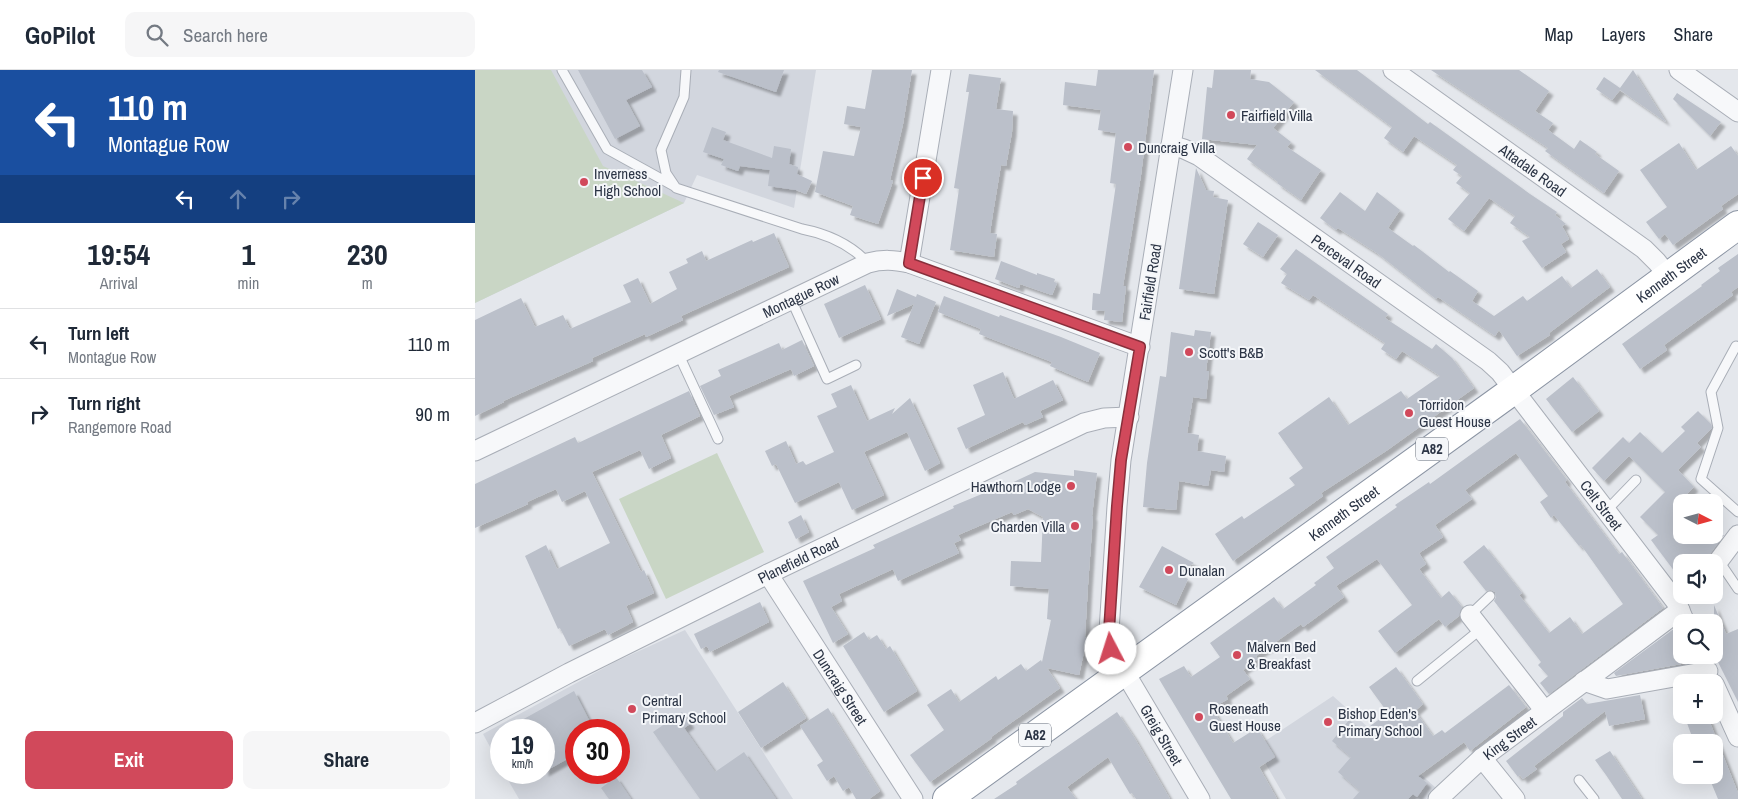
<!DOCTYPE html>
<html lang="en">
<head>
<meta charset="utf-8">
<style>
  :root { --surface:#fff; --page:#f6f6f7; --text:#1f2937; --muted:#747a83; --line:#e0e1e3; --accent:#d1495b }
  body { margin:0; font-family:"Archivo Narrow",sans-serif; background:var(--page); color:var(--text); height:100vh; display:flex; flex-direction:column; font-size:19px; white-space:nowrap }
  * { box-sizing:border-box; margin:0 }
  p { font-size:16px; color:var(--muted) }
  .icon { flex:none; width:28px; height:28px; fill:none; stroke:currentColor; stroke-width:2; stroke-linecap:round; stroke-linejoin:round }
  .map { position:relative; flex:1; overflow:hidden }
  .side { display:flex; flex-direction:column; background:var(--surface); width:475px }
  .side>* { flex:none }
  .guide { background:#1a4fa0; color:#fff; overflow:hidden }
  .needle { width:32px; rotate:96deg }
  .fabs { position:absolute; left:1198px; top:424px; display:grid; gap:10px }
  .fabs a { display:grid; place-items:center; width:50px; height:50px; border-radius:10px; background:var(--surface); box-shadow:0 5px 20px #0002; font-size:25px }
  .speed { position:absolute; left:15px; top:649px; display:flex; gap:10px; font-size:25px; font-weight:700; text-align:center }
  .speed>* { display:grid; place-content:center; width:65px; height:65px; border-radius:50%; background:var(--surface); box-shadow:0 5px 20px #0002; line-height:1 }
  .speed small { font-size:12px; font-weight:400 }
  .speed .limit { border:8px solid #d22; background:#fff; color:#111 }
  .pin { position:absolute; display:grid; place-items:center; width:42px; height:42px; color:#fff; margin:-21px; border:2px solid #fff; border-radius:50%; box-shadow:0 1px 5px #0007 }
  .me { position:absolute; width:55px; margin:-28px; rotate:355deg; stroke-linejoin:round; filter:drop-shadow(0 0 4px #0008) }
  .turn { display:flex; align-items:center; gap:18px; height:105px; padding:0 25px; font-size:22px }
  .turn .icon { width:65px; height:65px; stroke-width:2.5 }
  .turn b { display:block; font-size:35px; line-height:42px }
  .lanes { display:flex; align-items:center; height:48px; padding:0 25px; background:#0003; justify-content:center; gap:25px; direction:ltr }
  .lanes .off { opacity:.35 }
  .eta { display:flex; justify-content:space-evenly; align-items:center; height:85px; text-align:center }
  .eta b { font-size:30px; font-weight:800; line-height:35px }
  .cta { display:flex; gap:10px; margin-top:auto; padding:10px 25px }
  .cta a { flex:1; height:58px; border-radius:10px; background:var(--accent); color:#fff; font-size:20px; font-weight:800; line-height:58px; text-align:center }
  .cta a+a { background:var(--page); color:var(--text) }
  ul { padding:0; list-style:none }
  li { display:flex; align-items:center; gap:15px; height:70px; padding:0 25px; border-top:1px solid var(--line) }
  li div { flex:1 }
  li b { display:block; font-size:19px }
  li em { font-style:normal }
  header { display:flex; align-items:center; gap:30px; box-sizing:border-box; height:70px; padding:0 25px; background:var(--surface); border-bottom:1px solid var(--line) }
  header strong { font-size:24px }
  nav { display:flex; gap:28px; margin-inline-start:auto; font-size:18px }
  .search { width:350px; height:45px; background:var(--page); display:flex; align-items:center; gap:12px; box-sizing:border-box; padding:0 18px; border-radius:10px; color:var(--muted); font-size:19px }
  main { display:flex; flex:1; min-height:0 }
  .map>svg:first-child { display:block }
  .built { fill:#d2d6de; fill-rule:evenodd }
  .green { fill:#c9d6c5 }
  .building { fill:#bbc0ca; filter:url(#shadow) }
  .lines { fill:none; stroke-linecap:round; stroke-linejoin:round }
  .service-casing { stroke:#a9aeb7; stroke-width:11 }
  .minor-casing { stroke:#a9aeb7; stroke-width:21 }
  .trunk-casing { stroke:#8b94a3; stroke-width:30 }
  .service { stroke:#f7f8fa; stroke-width:9 }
  .minor { stroke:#f7f8fa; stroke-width:19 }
  .trunk { stroke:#fff; stroke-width:28 }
  .route-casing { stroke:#882f3b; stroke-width:12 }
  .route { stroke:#d1495b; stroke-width:9 }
  .poi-dot { fill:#d1495b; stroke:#f4f6f9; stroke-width:2 }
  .labels { text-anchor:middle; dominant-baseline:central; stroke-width:4; stroke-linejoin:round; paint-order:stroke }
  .shield { fill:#f4f6f9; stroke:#676e7b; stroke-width:1 }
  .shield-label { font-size:14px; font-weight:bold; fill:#2b3445 }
  .poi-label { font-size:15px; fill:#2b3445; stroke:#f4f6f9; text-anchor:start }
  .street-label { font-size:15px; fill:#2b3445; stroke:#f4f6f9 }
</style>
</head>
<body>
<header>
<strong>GoPilot</strong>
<div class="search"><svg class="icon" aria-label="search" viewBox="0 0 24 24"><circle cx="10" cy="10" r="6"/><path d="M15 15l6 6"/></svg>Search here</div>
<nav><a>Map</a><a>Layers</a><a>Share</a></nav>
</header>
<main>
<section class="side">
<div class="guide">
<div class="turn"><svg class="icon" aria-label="left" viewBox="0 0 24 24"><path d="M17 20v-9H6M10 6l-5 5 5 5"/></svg><div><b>110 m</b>Montague Row</div></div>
<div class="lanes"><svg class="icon" aria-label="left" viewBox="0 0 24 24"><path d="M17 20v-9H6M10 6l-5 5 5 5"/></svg><svg class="icon off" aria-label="ahead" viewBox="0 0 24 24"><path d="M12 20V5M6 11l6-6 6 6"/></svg><svg class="icon off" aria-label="right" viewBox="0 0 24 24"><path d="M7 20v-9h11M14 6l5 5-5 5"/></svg></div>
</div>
<div class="eta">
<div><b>19:54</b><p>Arrival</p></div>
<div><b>1</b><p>min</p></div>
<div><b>230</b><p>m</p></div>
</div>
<ul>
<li><svg class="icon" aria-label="left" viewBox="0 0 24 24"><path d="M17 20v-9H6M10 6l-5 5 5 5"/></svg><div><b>Turn left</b><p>Montague Row</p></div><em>110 m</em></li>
<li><svg class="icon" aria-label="right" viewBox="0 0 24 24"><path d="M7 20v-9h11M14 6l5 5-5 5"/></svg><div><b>Turn right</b><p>Rangemore Road</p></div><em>90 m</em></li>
</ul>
<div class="cta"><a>Exit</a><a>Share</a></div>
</section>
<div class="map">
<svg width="1263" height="729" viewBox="0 0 1263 729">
  <defs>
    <filter id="shadow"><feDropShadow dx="4.5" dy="4.5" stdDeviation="1" flood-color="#0004"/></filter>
  </defs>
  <rect width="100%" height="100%" fill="#e4e7ec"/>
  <!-- built -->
  <path class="built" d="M0,0H341L319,138L222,105L209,133L0,233Z
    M210,560L318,729H44L29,703L69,702V660H26V697L8,664L140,592ZM101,660H144V702H101Z
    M858,626L961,718L951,729H811L781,677Z"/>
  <!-- green -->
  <path class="green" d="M0,0H76L128,96L209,133L0,233Z
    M242,383L289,482L191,529L144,429Z"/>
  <!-- building -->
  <path class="building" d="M103,0H167L177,17L151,30L165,56L140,69Z
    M244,0H309L301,22L243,2Z
    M397,0H437L428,54L415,110L418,111L403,154L375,145L378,136L340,122L348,81L379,86L386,57L369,54L372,36L390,39Z
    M623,0H679L666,105L648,216H651L647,252L629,250L630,241L617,240V238L618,223L625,224L641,114L635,113L641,63L623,60L626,40L588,35L590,12L621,16Z
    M739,0H776L775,9L794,12L819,32L798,58L816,72L812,77L846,100L826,130L802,113L803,112L772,89L782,75L727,69L732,17L737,18Z
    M840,0H882L953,54L955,52L1055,124L1082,142L1080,145L1091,154L1087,156L1094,169L1086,174L1091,182L1067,198L1047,171L1055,167L1035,153L1040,146L1014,128L989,161L973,149L995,123L981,113L987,106L978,100L982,95L939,66L928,82L909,68L917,57Z
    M956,0H1044L1074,21L1060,41L1078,53L1073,60L1099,79L1105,70L1122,82L1120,84L1144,101L1129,123L1070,81L1073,78Z
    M1158,0L1191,52L1145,20L1137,30L1121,19L1129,7L1145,18Z
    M494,4L526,8L521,39L538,41L537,62L531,96L526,95L518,143L515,163L522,164L519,187L475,180L484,119L479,118L494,22H491Z
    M1202,23L1246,52L1235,66L1198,29Z
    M237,57L251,62L248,70L297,88L299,76L316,79L314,94L323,97L322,104L337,111L331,124L321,120L293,116L295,100L265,96L263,101L246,95L249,89L228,82Z
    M1204,73L1221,100L1256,76L1263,86V124L1246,136L1248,139L1198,175L1190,164L1184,169L1171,152L1192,137L1165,100Z
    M721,98L731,120L739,121L738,127L753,130L739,224L704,219Z
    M865,122L890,141L902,122L925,140L913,158L938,176L939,175L974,202L975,201L1003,221L997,231L1019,246L1048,226L1052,231L1087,206L1096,218L1122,199L1135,217L1074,263L1075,265L1042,286L1024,260L1020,266L963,227L961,229L902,183L863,158L861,160L845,148Z
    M783,152L803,165L788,187L768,174Z
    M299,163L314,197L206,246L208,250L171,267L170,264L117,288L118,291L28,331L29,332L0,346V250L46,228L60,257L88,245L95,259L156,232L148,215L163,208L175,234L202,219L194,202L213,193L211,189L227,181L231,191L277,170L278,172Z
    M821,179L913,244L910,248L957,279L961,274L977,288L999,318L911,381L846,423L848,426L758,491L740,464L767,446L769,449L820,415L814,408L828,398L803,363L854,327L873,355L926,321L932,329L965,306L927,281L921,289L906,279L910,273L838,225L834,230L806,213L812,204L805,199Z
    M1263,184V217L1256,222L1258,225L1189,275L1192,280L1165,299L1147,274L1227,216L1226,215L1245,201L1243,198Z
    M526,191L562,205V203L580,209L579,212L582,213L577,225L545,214L544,218L520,209Z
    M390,215L406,249L364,268L349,234Z
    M422,219L441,227L442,224L461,232L444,274L426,267L439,234L412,246Z
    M469,226L524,247L525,245L586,267L625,283L613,312L575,296L577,292L504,264L506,259L463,242Z
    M720,260L736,262L731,301H734L731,329L718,327L712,363L724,365L722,381L751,386L749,402L736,400L733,416L704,411L701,440L668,437L672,393L685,306L691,307L696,262L719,266Z
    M327,270L339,296L319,306L316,299L254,326L259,337L239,345L225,316L246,306L243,300L304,273L307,280Z
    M528,302L539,329L578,310L588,330L565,341L568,347L550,355L548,352L491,379L482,358L510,345L498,315Z
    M1098,307L1124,341L1097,362L1071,329Z
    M376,315L392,351L420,338L417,344L435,328L465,393L450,401L432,362L389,382L409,425L377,440L364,412L320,433L301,394L297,396L290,381L311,371L321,394L328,391L331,395L359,382L342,346L362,337L356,324Z
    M214,321L225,346L186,365L196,388L174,399L165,380L117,402L166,502L169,500L179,523L151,536L158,552L133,565L130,559L94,576L85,558L83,559L50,486L71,475L82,499L135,473L110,421L87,432L81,419L52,432L53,434L0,458V414L100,367L103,373Z
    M1223,341L1236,354L1237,358L1222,373L1226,377L1203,400L1219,417L1206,430V465H1249L1229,492H1206V510L1176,470L1183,465L1165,447L1190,422L1154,386L1129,411L1117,398L1148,367L1154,373L1165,362L1187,383L1210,361L1206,357Z
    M1045,349L1092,410L1090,412L1144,484L1147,482L1188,538L1074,624L1065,613L1073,606L1063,595L1066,592L1019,531L1021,527L1020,522L1016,520L1011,521L988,492L1009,475L1047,523L1044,525L1074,563L1095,547L1107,564L1148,534L1106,475L1104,476L1079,445L1076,448L1065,432L1073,426L1041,383L990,420L997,429L960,455L968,467L944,483L951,494L944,499L966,528L974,521L987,537L984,546L970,557L964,549L920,583L903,561L937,535L902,489L861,516L869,527L828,557L826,554L781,586L783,589L768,600L775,609L751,626L753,629L737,638L758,673L782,658L800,687L784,697L802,729H756L684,609L709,596L716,607L745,587L735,573L799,527L808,539L841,515L839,513L859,498L851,487L922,437L920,435L954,412L955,414Z
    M599,400L622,403L617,446H618L613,515L610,567L612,568L604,605L572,598L585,618L516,667L517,668L455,712L435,685L469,660L452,635L476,619L484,632L521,606L523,610L546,594L551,601L566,590L567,592L576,550L572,549L574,519L535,516L536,491L566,492L568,447L553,439L539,445L537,442L483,465L486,470L479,473L484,483L423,511L418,499L364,524L367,531L356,537L373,564L358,573L328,511L400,478L398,475L479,438L478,436L514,421L515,423L560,402L599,406Z
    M326,445L334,462L321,469L313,452Z
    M687,476L719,493L703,503L713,509L701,535L664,517Z
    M285,532L294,552L235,582L232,576L226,579L219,564Z
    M1239,535L1251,564L1263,559V632L1239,584Z
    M1200,558L1206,562V594L1141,606L1139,603Z
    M389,562L394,570L402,565L411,579L415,576L442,621L409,642L368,576Z
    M921,597L948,634L940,641L958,666L967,660L970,663L1034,615L1051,637L995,681L989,672L943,706L952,713L942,727L938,724L933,729H878L885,721L863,702L876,687L857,671L874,650L888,661L913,643L894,617Z
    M308,612L331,648L286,678L263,642Z
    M99,621L119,660H101V684L69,702V660H29Z
    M1165,625L1170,649L1134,656L1130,641L1059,696L1062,699L1048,709L1045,705L1043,707L1031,691L1088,646V642L1107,628L1112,634Z
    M353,638L405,721L394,729H381L374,717L368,721L359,706L352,711L342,695L348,691L325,656Z
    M207,642L215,654L209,658L240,702L269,682L301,729H225L178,662Z
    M642,642L659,667L695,729H661L657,723L655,724L633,687L592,717L601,729H519L542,714L541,712L558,700Z
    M1209,645H1232L1263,723V729H1243L1233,705H1239V672H1219Z
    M1135,681L1167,729H1147L1131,705L1120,690Z
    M141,707L156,729H134L126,718Z"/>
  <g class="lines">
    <!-- service casing -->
    <g class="service-casing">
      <path id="service" d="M87,0L132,79L199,116
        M211,0L209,27L186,80L191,103L201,118L327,159C353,164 375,174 393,193
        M316,229L352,309L381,295
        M1261,276L1236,322L1243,358L1226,409L1263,442
        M203,283L243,369
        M1132,440L1161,410
        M1244,491L1263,519
        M995,545L1015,526
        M942,611L1006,559
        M1104,710L1119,729"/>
    </g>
    <!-- minor casing -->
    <g class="minor-casing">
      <g id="minor">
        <path id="s1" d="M708,0L646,390L642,436L634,561L636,579L725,729"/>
        <path id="s2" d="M918,0L1169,179L1182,192L1193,206"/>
        <path d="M1204,0L1263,42"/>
        <path id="s3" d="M696,75L709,79L724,86L1013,291L1025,302L1201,532L1210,552"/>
        <path d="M434,193L466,0"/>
        <path id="s4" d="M0,381L393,193C408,189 419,190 434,193L665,277"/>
        <path d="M1239,497L1263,465"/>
        <path id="s5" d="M293,504L438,729"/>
        <path d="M995,545L1070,641"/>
        <path d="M1109,611L1132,619L1233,601"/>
        <path d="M1239,614L1263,667"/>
        <path id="s6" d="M0,653L94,603L293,504L609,353L629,348L654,347"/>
        <path d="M1007,688L1040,729"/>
        <path id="s7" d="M963,729L1007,688L1205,540"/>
      </g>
    </g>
    <!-- trunk casing -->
    <g class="trunk-casing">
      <g id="trunk">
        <path id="s8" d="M472,729L1040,319L1263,155"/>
      </g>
    </g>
    <!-- service -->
    <use href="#service" class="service"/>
    <!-- minor -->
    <use href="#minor" class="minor"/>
    <!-- trunk -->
    <use href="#trunk" class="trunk"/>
  </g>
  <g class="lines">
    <!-- route casing -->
    <g class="route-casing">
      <path id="route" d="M448,108L434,193L665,277L646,390L642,436L634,561L636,579"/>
    </g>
    <!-- route -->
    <use href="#route" class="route"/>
  </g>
  <!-- markers -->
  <g class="poi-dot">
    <circle cx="756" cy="45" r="5"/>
    <circle cx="653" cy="77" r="5"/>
    <circle cx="109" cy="112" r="5"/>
    <circle cx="714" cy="282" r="5"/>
    <circle cx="934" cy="343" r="5"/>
    <circle cx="596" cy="416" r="5"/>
    <circle cx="600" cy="456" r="5"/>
    <circle cx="694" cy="500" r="5"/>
    <circle cx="762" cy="585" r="5"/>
    <circle cx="157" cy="639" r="5"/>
    <circle cx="724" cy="647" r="5"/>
    <circle cx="853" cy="652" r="5"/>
  </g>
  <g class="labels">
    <!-- shield labels -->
    <g class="shield">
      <rect x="941" y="367.5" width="32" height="23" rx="4"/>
      <rect x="544" y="653.5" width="32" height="23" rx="4"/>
    </g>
    <g class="shield-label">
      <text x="957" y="379">A82</text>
      <text x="560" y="665">A82</text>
    </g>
    <!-- poi labels -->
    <g class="poi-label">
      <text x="766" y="45">Fairfield Villa</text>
      <text x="663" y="77">Duncraig Villa</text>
      <text x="119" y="103">Inverness<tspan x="119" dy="17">High School</tspan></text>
      <text x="724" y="282">Scott's B&amp;B</text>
      <text x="944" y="334">Torridon<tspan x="944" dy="17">Guest House</tspan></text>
      <text x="586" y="416" text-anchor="end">Hawthorn Lodge</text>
      <text x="590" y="456" text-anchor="end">Charden Villa</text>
      <text x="704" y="500">Dunalan</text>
      <text x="772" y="576">Malvern Bed<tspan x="772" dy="17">&amp; Breakfast</tspan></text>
      <text x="167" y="630">Central<tspan x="167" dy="17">Primary School</tspan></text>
      <text x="734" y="638">Roseneath<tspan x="734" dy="17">Guest House</tspan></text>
      <text x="863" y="643">Bishop Eden's<tspan x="863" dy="17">Primary School</tspan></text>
    </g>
    <!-- street labels -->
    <g class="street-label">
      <text stroke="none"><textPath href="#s2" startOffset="172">Attadale Road</textPath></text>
      <text stroke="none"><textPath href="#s3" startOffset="211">Perceval Road</textPath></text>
      <text stroke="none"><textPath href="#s8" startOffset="894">Kenneth Street</textPath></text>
      <text transform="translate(675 212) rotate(-81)">Fairfield Road</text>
      <text stroke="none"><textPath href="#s4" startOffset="361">Montague Row</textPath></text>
      <text stroke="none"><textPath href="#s3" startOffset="568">Celt Street</textPath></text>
      <text stroke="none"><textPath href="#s8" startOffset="489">Kenneth Street</textPath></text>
      <text stroke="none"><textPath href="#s6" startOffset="362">Planefield Road</textPath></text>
      <text stroke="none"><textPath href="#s5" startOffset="134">Duncraig Street</textPath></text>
      <text stroke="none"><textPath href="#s1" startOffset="684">Greig Street</textPath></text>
      <text stroke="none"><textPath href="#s7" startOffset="94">King Street</textPath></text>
    </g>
  </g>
</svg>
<div class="fabs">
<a><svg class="needle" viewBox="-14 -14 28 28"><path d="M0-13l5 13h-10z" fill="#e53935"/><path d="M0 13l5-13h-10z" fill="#747a83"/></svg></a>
<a><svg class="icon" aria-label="sound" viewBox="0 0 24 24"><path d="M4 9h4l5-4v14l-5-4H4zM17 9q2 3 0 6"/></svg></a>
<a><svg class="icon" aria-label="search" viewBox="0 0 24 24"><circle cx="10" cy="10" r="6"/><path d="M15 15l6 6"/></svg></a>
<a>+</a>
<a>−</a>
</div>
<div class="speed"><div>19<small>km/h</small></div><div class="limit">30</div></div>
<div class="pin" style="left:448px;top:108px;background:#d93025"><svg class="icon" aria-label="arrive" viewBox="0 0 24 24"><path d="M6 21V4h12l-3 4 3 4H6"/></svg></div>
<svg class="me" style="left:636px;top:579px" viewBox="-20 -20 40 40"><circle r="19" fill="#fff"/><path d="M0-13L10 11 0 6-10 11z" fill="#d1495b"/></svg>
</div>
</main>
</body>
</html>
